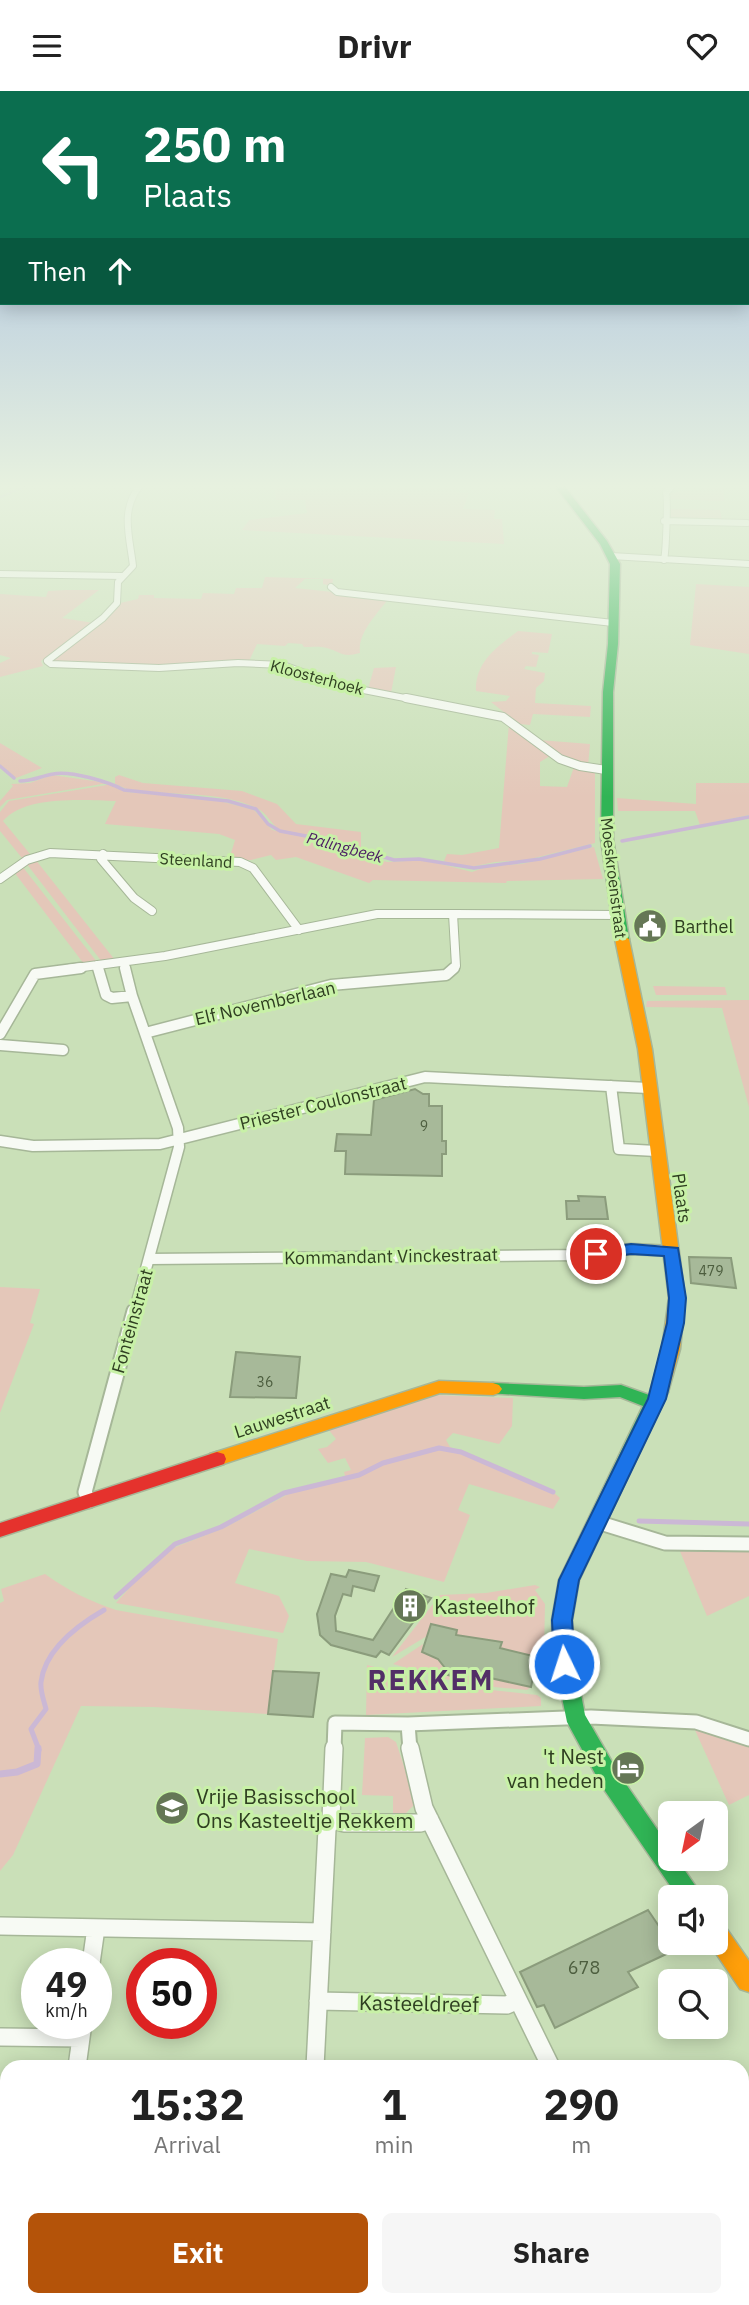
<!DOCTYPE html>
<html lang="en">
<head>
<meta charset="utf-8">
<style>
  :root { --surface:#fff; --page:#f6f6f6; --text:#222; --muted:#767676; --accent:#b45309 }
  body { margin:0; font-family:"IBM Plex Sans",sans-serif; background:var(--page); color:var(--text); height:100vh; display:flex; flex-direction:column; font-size:26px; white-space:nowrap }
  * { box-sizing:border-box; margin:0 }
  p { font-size:23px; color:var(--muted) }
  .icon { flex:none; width:38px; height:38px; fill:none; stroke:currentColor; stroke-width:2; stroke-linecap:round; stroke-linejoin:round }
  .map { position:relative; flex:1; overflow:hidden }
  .panel { position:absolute; left:0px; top:1969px; width:749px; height:247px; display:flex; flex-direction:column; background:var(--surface); border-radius:21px 21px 0 0; box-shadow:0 4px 18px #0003 }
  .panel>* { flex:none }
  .banner { position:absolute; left:0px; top:0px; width:749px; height:214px; box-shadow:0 4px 18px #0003; background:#0b6e4f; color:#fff; overflow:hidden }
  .needle { width:46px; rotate:213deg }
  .fabs { position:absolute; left:658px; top:1710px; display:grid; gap:14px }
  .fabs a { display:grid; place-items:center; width:70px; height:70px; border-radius:10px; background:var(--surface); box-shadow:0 4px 18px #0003; font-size:35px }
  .speed { position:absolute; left:21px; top:1857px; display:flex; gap:14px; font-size:35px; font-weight:700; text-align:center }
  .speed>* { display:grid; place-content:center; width:91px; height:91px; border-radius:50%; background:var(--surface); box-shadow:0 4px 18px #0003; line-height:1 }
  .speed small { font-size:18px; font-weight:400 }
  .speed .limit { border:10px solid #d22; background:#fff; color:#111 }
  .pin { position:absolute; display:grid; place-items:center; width:60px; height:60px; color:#fff; margin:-30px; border:4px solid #fff; border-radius:50%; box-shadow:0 2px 7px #0007 }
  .me { position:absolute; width:77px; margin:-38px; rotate:356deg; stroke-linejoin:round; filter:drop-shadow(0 0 5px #0008) }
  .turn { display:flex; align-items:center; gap:24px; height:147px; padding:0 28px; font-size:32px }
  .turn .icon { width:91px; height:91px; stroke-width:2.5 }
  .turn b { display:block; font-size:49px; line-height:60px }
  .then { display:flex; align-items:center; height:66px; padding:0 28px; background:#0003; gap:14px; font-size:26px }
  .eta { display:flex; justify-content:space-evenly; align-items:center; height:119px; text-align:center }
  .eta b { font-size:42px; font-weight:800; line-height:49px }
  .cta { display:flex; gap:14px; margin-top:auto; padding:14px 28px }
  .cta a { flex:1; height:80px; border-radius:10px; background:var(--accent); color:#fff; font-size:28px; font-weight:800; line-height:80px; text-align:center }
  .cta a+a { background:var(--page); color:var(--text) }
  header { display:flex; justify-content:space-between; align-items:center; height:91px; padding:0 28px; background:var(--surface); font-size:32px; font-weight:800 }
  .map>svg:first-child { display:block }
  .green { fill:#e4c7b9 }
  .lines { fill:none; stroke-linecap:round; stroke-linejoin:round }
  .stream-far3 { stroke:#cbb8d5; stroke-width:2.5 }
  .stream-far2 { stroke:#cbb8d5; stroke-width:3.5 }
  .stream-far1 { stroke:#cbb8d5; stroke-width:5 }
  .stream { stroke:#cbb8d5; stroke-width:7 }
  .building { fill:#a7b999; stroke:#8b9c7c; stroke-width:2 }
  .street-far4-casing { stroke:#a6b798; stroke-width:8 }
  .street-far3-casing { stroke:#a6b798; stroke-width:10 }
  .street-far2-casing { stroke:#a6b798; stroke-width:13 }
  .street-far1-casing { stroke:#a6b798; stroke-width:17 }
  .street-casing { stroke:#a6b798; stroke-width:20 }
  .fast-casing { stroke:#a6b798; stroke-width:3 }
  .slow-casing { stroke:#a6b798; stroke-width:3 }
  .jam-casing { stroke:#a6b798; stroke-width:3 }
  .street-far4 { stroke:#f7faf4; stroke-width:6 }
  .street-far3 { stroke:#f7faf4; stroke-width:8 }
  .street-far2 { stroke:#f7faf4; stroke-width:10 }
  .street-far1 { stroke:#f7faf4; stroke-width:13 }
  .street { stroke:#f7faf4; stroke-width:17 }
  .fast { fill:#30b455; fill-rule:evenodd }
  .slow { fill:#ff9f0a; fill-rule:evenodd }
  .jam { fill:#e5322d; fill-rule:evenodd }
  .route { fill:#1a73e8; stroke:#114b97; stroke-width:2 }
  .labels { text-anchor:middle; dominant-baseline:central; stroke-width:6; stroke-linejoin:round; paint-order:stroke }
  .number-label { font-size:14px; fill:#4d5e3f }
  .far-street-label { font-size:16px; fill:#2f3f21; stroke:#c8f1a7 }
  .far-water-label { font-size:16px; font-style:italic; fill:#4d2064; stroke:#c8f1a7 }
  .poi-label { font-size:18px; fill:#2f3f21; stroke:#c8f1a7; text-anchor:start }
  .street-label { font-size:18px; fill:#2f3f21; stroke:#c8f1a7 }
  .near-number-label { font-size:18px; fill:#4d5e3f }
  .near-poi-label { font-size:21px; fill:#2f3f21; stroke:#c8f1a7; text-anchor:start }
  .near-street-label { font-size:21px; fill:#2f3f21; stroke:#c8f1a7 }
  .near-district-label { font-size:28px; font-weight:bold; letter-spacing:2px; fill:#522f67; stroke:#c8f1a7 }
</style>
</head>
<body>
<header><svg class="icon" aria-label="menu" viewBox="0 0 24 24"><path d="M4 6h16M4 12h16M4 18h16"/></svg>Drivr<svg class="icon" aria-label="heart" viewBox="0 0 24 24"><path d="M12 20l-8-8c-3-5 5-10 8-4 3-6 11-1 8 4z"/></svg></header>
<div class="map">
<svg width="749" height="2214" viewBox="0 0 749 2214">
  <rect width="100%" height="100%" fill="#cae0b8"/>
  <!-- green -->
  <path class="green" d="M275,396H463L455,398L457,401L469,402L463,418L495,419L494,428H502L504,453L242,439L249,429L307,422L305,409H276Z
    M716,396H724V410L670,408L669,402Z
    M667,418L720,419L722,430L665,426Z
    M265,486L333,488L332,495L323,493V488H305L295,497L389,507C378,522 357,542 360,562C342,567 341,561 327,557C321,555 311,556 304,556L302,553L288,552L285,555L257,553L249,570L160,576L52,570L99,534L120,512L138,508L139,504H154V507L201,508L203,502L234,503L236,497H262Z
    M696,493L749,496V563L690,554Z
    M66,499H99L62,527L94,532L41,570L43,575L0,586V572L11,567L0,564V503L46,506L48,500Z
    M518,540L552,543L548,562L532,561V563L539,564L536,576L526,575L524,578L545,582L544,590L536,597L535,612L591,615L590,626L533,623L530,634L519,633L491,611L506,610L510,605L476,600C475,571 497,556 518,540Z
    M396,576L391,602L368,598L374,577Z
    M509,632L550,665L540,671V695L567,696L574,676L595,680V752L526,769L495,771L475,775H458L444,770L447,763L462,764L499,757Z
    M539,649L590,653L588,675L569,669Z
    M0,652L42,677L16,687L0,674Z
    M52,684L108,692L7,709L0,716V710L13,695L11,693L30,692Z
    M119,684L143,692L242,700L277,713L296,733L361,741V759L333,749L280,739C271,733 267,722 257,717C216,698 170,706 127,698L115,693V686Z
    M696,692H749V724L700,734L695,720H618L617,707L696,713Z
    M113,693L126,701L212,708L254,719L272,739L332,751L348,759L387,771L425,769L472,781L489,775L522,773L594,756L603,788L507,790L506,792L373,789L369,792L296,766L276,769L271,764L251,769H229L235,749L219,743L105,733L116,710C84,709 25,704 3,730L30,763L22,767L0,740V721L9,710Z
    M35,768L115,869L102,871L26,772Z
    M22,775L97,871L84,873L14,781Z
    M653,895L725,896L727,904H656Z
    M749,909V1016L722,917L646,916L647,910Z
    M0,1196L40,1198L30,1232L34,1233L0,1322Z
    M434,1304L513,1307L512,1335L499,1353L453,1342L446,1349L450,1356L553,1401L560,1407L553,1418L469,1393L458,1419L470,1424L444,1491L366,1471L307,1470L249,1458L235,1492L279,1505L289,1525L283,1542L116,1512L144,1481L173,1457L224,1437L298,1398L346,1389L344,1381L351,1379L345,1367L328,1372L318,1358L327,1356L336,1348L328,1338Z
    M679,1458L749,1459V1505L707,1525Z
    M45,1483C67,1499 89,1510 116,1519L278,1548L268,1623L154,1616L81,1615L13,1764L0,1780V1512L4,1510L1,1498Z
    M535,1494L540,1496L535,1499L545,1513L544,1563L537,1566L500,1558L502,1551L489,1548L487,1555L456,1544L457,1539L431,1533L427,1545L392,1566L440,1504L486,1502Z
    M423,1553L422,1561L442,1569L461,1587L463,1581L531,1596L527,1599L463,1593L393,1573Z
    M367,1574L445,1594L537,1604L541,1607V1615L366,1624Z
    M694,1637L749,1654V1704L729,1714Z
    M388,1646L396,1651L416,1712L406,1722H393V1705L362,1704L365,1647Z"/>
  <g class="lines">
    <!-- stream-far3 -->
    <path class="stream-far3" d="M0,406L23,396"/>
    <!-- stream-far2 -->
    <path class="stream-far2" d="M0,675L14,687
      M20,690C33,690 41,685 53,683C70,679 109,691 124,699L228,710L256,718L268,733L280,740L332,750L394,769L419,768L474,777L540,768L590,755
      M622,750L749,726"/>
    <!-- stream-far1 -->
    <path class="stream-far1" d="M639,1430L749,1433
      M116,1506L175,1453L221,1436L284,1402L359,1384L383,1372L439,1357L461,1361L553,1401
      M39,1659L31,1638L46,1618C44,1610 40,1600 41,1591C45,1559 78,1534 104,1519"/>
    <!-- stream -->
    <path class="stream" d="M0,1683L17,1681L37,1673L38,1657"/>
  </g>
  <!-- building -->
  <path class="building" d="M415,998L423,1003H429V1015H442V1050H446V1063H442V1085L345,1083L346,1060H335L337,1043L371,1044L374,1009Z
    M578,1105L605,1106L608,1128H567L566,1110H579Z
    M689,1166L731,1167L736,1197L691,1192Z
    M236,1261L300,1266L296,1307L230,1306Z
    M349,1479L379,1485L374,1500L353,1495L351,1505L343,1503L335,1525L336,1540L373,1549L406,1498L431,1507L389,1564L381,1560L376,1566L331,1554L320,1544L317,1523L331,1483L346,1486Z
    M431,1533L457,1539L456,1544L502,1551L500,1557L537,1566L531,1596L463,1581L462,1587L443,1583L445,1577L438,1568L422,1561Z
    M273,1580L319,1582L313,1626L268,1623Z
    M648,1819L675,1859L628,1881L638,1896L555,1937L544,1914L537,1916L520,1881Z"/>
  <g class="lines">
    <!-- street-far4 casing -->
    <g class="street-far4-casing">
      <path id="street-far4" d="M139,396C120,420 130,447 133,475L118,491L117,512L103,527L47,570L51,573L159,577L238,572L283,574L338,594L415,609
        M664,430L747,432
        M611,465L749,473
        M664,469C666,460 668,408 666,402L671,396
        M0,483L122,485
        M331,496L337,501L613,532"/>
    </g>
    <!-- street-far3 casing -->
    <g class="street-far3-casing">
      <path id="street-far3" d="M406,607L503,626L560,668L580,675L606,679
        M103,763L101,768L134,807L152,820
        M0,788L27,769L50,762L240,771L253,777L299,839
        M124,871L126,878
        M97,874L98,878
        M68,878L165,865L377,823H453
        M452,878L456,875L453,823L618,824"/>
    </g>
    <!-- street-far2 casing -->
    <g class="street-far2-casing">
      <path id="street-far2" d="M98,877L106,904L112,907L132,905
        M125,877L132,905L178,1037L179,1056L134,1222
        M145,942L331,894L446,884L454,877
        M0,943L35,883L81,877
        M0,954L63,959
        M611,995L619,1058L656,1060
        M0,1050L33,1055L160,1053L425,986L648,997
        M149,1168L579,1164L631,1158L672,1160"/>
    </g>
    <!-- street-far1 casing -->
    <g class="street-far1-casing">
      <path id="street-far1" d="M89,1410L85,1401L134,1220
        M597,1431L665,1452L749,1453
        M408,1633L410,1659
        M334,1659L335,1632L408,1633L591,1626L696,1631L749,1648"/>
    </g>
    <!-- street casing -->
    <g class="street-casing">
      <path id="street" d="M410,1657L424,1717L551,1976
        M331,1728L344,1732H420L430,1729
        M0,1835L322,1841
        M91,1872L96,1837
        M318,1910L507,1914L518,1909
        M0,1946L81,1947
        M77,1976L83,1932
        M315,1976L327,1738L331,1728L334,1657
        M742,2090L749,2088
        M0,2165H7"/>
    </g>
    <!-- fast casing -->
    <g class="fast-casing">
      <path id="fast" d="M556,396H565L607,450L620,473L618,553L613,601V748L629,848L622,852L615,848L601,748L603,601L608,553L610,473L600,453Z
        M493,1292L584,1296L621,1294L649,1304L653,1297H665L668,1301L579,1489L572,1529L573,1562L585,1624L619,1683L670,1757V1768H677L703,1806H678L603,1697L567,1631L553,1562L552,1529L559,1489L643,1315L620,1306L584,1308L487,1302L484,1298L487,1294Z"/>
    </g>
    <!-- slow casing -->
    <g class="slow-casing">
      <path id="slow" d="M622,844L629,848L652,958L685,1207L680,1258L668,1301L665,1305H653L650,1301L662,1258L669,1207L638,958L615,848Z
        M439,1290L493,1292L499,1294L502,1298L499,1302L493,1304L440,1302L217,1375L210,1373L208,1368L210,1363Z
        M716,1831L724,1834L749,1870V1901L740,1898L709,1852H716Z"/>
    </g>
    <!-- jam casing -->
    <g class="jam-casing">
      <path id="jam" d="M217,1361L224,1363L226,1368L224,1373L0,1446V1432Z"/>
    </g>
    <!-- street-far4 -->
    <use href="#street-far4" class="street-far4"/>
    <!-- street-far3 -->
    <use href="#street-far3" class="street-far3"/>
    <!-- street-far2 -->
    <use href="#street-far2" class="street-far2"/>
    <!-- street-far1 -->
    <use href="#street-far1" class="street-far1"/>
    <!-- street -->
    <use href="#street" class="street"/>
    <!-- fast -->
    <use href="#fast" class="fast"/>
    <!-- slow -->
    <use href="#slow" class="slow"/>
    <!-- jam -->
    <use href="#jam" class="jam"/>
  </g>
  <!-- sky -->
  <linearGradient id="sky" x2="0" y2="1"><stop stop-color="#9cb6e0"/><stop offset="0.56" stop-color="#e7f1df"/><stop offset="1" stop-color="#e7f1df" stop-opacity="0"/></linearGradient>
  <rect width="749" height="706" fill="url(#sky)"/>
  <!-- route -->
  <path class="route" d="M631,1153L678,1157L686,1207L684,1232L666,1308L579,1489L572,1529L575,1573L572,1579L564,1581L557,1579L554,1573L552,1529L559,1489L648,1308L667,1232L669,1207L664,1165L631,1163L596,1168L588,1163L596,1158Z"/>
  <!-- icons -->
  <defs>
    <g id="civic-disc" transform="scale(1.75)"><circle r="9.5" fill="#657756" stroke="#c8f1a7"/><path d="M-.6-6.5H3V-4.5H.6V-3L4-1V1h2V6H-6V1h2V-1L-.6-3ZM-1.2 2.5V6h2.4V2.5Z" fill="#fff"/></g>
    <g id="building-disc" transform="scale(1.75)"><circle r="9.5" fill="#657756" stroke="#c8f1a7"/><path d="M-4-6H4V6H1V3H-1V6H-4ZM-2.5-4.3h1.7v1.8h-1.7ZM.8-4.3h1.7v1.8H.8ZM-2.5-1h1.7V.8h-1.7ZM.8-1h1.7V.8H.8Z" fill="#fff"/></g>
    <g id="hotel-disc" transform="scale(1.75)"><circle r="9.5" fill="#657756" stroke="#c8f1a7"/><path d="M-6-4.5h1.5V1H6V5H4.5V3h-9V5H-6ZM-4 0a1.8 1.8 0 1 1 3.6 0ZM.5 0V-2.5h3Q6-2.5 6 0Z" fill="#fff"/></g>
    <g id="school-disc" transform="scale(1.75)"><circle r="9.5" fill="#657756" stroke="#c8f1a7"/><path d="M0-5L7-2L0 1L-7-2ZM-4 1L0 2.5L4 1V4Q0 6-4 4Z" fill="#fff"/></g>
  </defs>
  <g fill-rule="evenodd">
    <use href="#civic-disc" x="650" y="835"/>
    <use href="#building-disc" x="410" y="1515"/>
    <use href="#hotel-disc" x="628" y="1677"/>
    <use href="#school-disc" x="172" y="1717"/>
  </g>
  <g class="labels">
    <!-- number labels -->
    <g class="number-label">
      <text x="424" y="1035">9</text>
      <text x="711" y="1180">479</text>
      <text x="265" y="1291">36</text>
    </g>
    <!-- far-street labels -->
    <g class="far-street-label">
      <text transform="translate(317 586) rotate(15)">Kloosterhoek</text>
      <text transform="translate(196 769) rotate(3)">Steenland</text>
      <text transform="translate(614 787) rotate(83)">Moeskroenstraat</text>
    </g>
    <!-- far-water labels -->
    <g class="far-water-label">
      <text transform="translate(345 756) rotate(15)">Palingbeek</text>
    </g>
    <!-- poi labels -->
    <g class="poi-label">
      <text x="674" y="835">Barthel</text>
    </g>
    <!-- street labels -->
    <g class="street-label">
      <text transform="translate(265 912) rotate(-13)">Elf Novemberlaan</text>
      <text transform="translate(323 1012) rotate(-14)">Priester Coulonstraat</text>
      <text transform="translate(682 1107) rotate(82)">Plaats</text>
      <text transform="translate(391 1165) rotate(-1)">Kommandant Vinckestraat</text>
      <text transform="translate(132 1230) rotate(-74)">Fonteinstraat</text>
      <text transform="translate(282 1326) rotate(-18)">Lauwestraat</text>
    </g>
    <!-- near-number labels -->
    <g class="near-number-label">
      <text x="584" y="1876">678</text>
    </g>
    <!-- near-poi labels -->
    <g class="near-poi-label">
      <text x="434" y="1515">Kasteelhof</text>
      <text x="604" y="1665" text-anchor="end">'t Nest<tspan x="604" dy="24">van heden</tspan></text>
      <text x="196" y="1705">Vrije Basisschool<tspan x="196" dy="24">Ons Kasteeltje Rekkem</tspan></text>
    </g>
    <!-- near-street labels -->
    <g class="near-street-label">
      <text transform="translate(419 1912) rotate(1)">Kasteeldreef</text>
    </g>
    <!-- near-district labels -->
    <g class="near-district-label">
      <text x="431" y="1588">REKKEM</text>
    </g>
  </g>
</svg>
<div class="fabs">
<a><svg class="needle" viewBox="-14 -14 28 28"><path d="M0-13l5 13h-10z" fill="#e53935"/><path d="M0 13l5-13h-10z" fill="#767676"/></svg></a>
<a><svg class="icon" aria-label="sound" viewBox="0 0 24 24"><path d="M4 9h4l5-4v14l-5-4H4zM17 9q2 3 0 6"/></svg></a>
<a><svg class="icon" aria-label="search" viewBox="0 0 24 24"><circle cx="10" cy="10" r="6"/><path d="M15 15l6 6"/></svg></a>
</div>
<div class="speed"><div>49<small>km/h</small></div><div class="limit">50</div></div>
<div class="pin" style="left:596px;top:1163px;background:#d93025"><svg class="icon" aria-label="arrive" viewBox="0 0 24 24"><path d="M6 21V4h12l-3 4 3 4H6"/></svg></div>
<svg class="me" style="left:564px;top:1573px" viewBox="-20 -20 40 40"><circle r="17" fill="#1a73e8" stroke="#fff" stroke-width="3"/><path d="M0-11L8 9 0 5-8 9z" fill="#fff"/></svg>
<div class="banner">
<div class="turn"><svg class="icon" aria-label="left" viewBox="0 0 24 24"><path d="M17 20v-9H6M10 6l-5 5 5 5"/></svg><div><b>250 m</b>Plaats</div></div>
<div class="then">Then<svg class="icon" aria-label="ahead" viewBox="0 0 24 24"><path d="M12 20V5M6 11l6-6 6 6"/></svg></div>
</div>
<section class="panel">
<div class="eta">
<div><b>15:32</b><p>Arrival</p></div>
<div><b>1</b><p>min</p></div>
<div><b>290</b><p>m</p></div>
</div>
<div class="cta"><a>Exit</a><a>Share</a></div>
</section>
</div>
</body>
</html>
